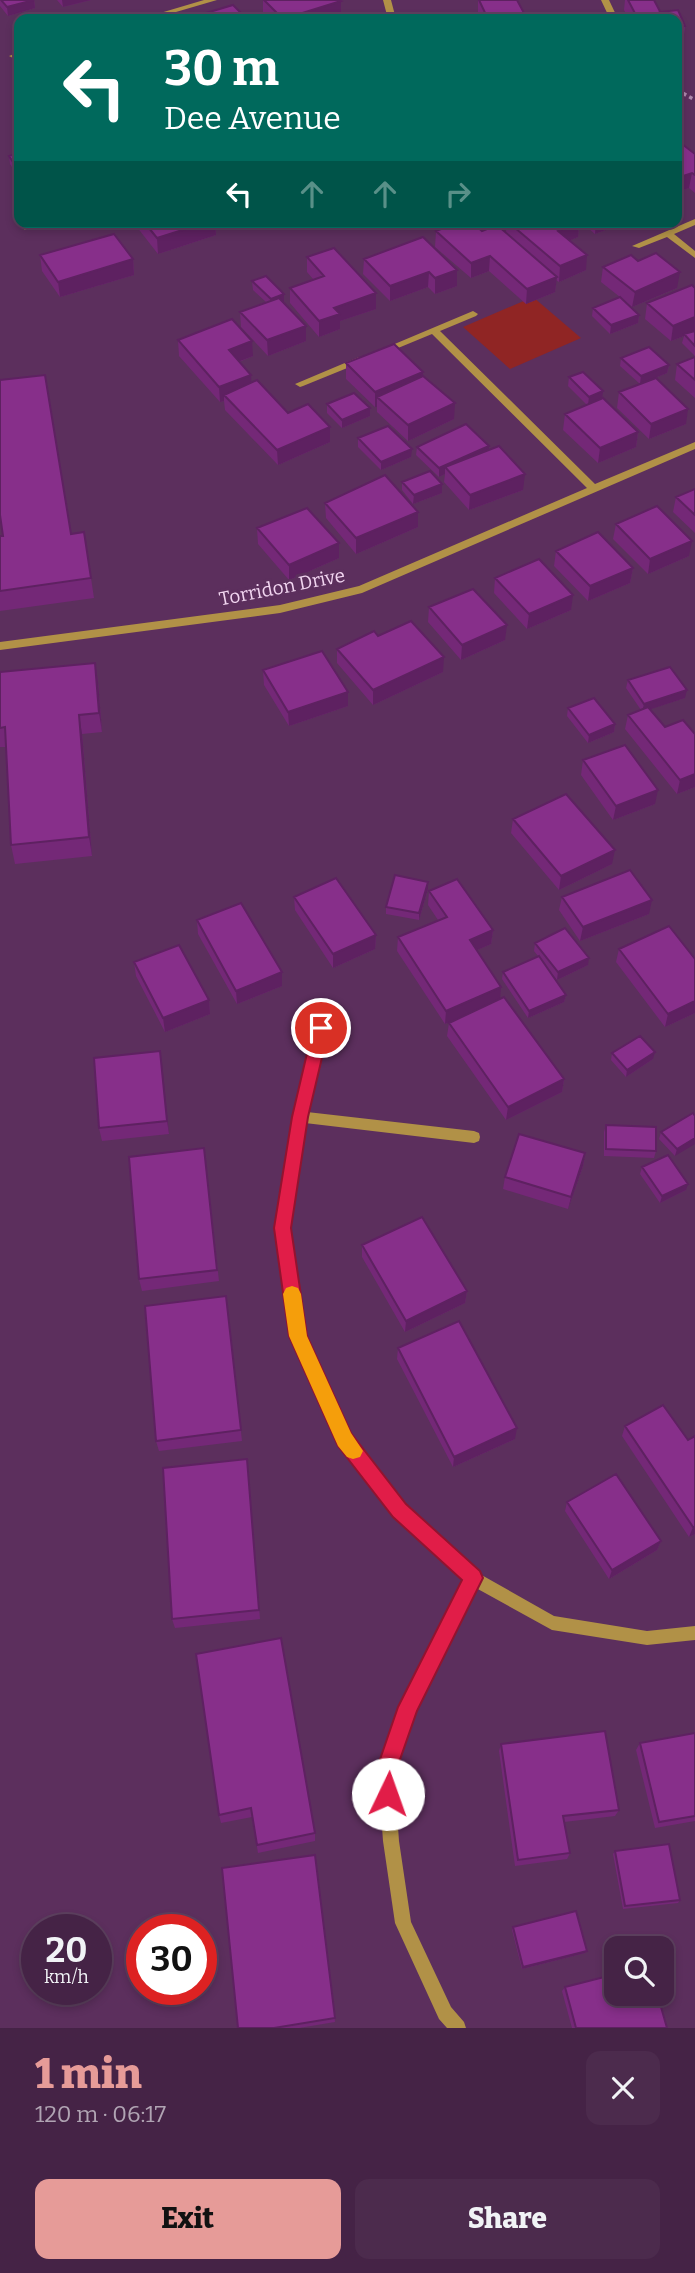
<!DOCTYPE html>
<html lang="en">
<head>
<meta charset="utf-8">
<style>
  :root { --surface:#452346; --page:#4c2b4d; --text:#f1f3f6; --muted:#b0a4b3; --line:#5d405f; --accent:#e69b98 }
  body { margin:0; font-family:Bitter,serif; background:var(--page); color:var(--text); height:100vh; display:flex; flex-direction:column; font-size:26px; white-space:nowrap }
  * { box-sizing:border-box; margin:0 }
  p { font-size:23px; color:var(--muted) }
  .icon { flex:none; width:38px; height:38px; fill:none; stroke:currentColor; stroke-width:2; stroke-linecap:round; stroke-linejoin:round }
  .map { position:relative; height:2028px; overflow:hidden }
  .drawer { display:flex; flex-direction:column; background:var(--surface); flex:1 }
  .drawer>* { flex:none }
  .banner { position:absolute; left:14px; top:14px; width:668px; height:214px; border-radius:14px; box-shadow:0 4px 10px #0003,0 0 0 2px var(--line); background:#00695c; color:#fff; overflow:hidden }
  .buttons { position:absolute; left:604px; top:1936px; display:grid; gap:14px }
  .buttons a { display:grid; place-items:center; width:70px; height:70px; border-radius:14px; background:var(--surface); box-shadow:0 4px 10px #0003,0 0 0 2px var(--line); font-size:35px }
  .speed { position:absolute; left:21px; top:1914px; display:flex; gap:14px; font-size:35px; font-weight:700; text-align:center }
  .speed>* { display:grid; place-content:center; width:91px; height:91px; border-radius:50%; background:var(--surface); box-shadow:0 4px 10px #0003,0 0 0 2px var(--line); line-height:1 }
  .speed small { font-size:18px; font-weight:400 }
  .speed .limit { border:10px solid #d22; background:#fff; color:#111 }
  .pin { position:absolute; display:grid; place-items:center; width:60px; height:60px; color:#fff; margin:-30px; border:4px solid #fff; border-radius:50%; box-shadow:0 2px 7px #0007 }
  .me { position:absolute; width:77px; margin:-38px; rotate:3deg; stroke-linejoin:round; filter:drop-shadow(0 0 5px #0008) }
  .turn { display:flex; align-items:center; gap:24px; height:147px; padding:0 35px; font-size:32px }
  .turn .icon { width:91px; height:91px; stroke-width:2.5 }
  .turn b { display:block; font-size:49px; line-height:60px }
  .lanes { display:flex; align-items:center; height:66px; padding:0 35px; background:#0003; justify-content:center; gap:35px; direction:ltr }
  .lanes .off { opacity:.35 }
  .round { display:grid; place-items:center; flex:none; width:74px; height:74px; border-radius:14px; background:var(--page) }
  .headline { display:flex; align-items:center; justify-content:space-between; height:119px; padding:0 35px }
  h1 { font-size:42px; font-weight:800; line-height:52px; color:var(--accent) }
  .primary-button { display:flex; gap:14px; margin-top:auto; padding:14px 35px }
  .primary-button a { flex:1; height:80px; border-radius:14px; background:var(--accent); color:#111; font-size:28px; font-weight:800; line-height:80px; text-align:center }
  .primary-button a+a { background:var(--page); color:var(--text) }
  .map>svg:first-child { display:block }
  .green { fill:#902524 }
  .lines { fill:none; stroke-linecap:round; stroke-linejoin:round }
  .path { stroke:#ad89ad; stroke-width:3.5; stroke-dasharray:3.5 3.5; stroke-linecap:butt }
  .minor { fill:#b19147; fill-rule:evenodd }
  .wall { fill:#742877 }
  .shaded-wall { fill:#5e2161 }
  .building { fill:#872f8a; stroke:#5e2161; stroke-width:2 }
  .route { fill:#e11d48; stroke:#92132f; stroke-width:2 }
  .slow { fill:#f59e0b }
  .labels { text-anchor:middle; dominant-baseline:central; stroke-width:6; stroke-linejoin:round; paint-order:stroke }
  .street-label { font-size:19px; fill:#f1d5f0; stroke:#5c2f5d }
</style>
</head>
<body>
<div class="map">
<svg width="695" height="2028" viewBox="0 0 695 2028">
  <rect width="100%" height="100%" fill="#5c2f5d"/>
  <!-- green -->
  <path class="green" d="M533,297L581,338L510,369L463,327Z"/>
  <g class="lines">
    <!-- path -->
    <path class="path" d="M677,90L695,100"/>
    <!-- minor -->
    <path class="minor" d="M204,0H217L152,19H140Z
      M383,0H391L396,19H388Z
      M601,0H609L618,19H610Z
      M19,52V57L13,58L9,56Z
      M695,219V225L674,234L695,251V258L667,237L639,248L632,246Z
      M30,222H43L25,230L21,227Z
      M473,311L478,314L476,316L440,331L595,484L695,442V449L362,593L280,613L0,650V642L280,605L359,586L587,488L432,334L386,353L383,354L378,351Z
      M359,357L364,360L362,362L303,386L300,387L295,384Z
      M321,1023L325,1024L327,1028L307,1112L474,1131L479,1133L480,1137L479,1141L474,1143L305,1123L290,1228L305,1336L350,1434L404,1506L478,1573L554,1616L647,1631L695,1626V1640L647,1645L552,1630L476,1588L415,1710L394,1771L399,1841L411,1922L451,2007L464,2022L466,2028H447L439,2019L395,1923L383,1841L378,1771L403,1702L464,1580L394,1516L340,1444L291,1336L276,1228L294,1117L315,1028L317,1024Z"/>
  </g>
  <!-- wall -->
  <path class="wall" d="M0,0H34L35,8L8,16L0,6Z
    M57,0H91L63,7Z
    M263,0H339L341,1V17L332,19H268L263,14Z
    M478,0L534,19H480L478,15Z
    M625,0H654L660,12L678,10L685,26L684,35H677V19H629L624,10Z
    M677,145L695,154V193L689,188L677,192Z
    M19,153V178L10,164L9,156Z
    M133,222H215L216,235L158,254Z
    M507,222H579L578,237L570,240L586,270L559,282L556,280L555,292L526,304L489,271L471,278L435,247L436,231L506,232Z
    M581,222H613V227L595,234Z
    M40,255L133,259L134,275L60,297L42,271Z
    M307,257L376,309L340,321V329L319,337L290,303V288L313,279L307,272Z
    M364,259L457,270V286L435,294L428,287L390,301L363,274Z
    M638,261L677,288L632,307L621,298L639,315L638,323L610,334L592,316L593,308L620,297L601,282L603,267Z
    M252,281L284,294L283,303L306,341L268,356L241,327L240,312L266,302L253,290Z
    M695,288V356L682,343L684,336L671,341L645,319L647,303Z
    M178,340L253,356L239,362L252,383L288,413L330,427V442L278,465L225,410L224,401L220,402L179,356Z
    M695,357V398L675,380L677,364Z
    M621,358L669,365L667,373L640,384L686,424L649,439L617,408L619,392L640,384L620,366Z
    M346,363L423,372V376L454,419L408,441L377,412V407H375L346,379Z
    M569,377L602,398L638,432L636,447L598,463L563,430L565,414L587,405L568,386Z
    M327,404L370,416L342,428L327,413Z
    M358,438L411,457L381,470L358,447Z
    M417,447L489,450L523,490L469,510L444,482L445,474L439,477L416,455Z
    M402,482L442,493L413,504L402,490Z
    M695,489V533L673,512L676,497Z
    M325,503L418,512V527L356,554L326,518Z
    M616,524L689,556L648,574L613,539Z
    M257,528L339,543V558L289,580L258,544Z
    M84,532L94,598L0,611V536L71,534Z
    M556,551L633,568L630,583L588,601L554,566Z
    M495,578L571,610L527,629L494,593Z
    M429,607L505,640L461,660L428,622Z
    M337,649L443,672L373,705L337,663Z
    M95,663L98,682L102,732L82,734L92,856L15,864L11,845L6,747H0V672Z
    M263,670L348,706L289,726L264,685Z
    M628,680L685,698L650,709L665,727L695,734V787L677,794L625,729L628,715L641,710L626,688Z
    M568,708L615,724L614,732L588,743L567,716Z
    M583,760L655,804L613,820L581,775Z
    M513,819L612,864L559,890L511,833Z
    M428,889L419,920L386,914V907Z
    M429,891L493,930L491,944L477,950L500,999L564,1079L562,1092L506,1120L447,1036L449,1023L474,1011L445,1024L397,951L398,937L438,920L428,905Z
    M294,897L376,935L375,949L333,968L295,910Z
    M562,897L649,914L580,941L559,910Z
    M197,920L282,972V986L237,1004L198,934Z
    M535,943L588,965L557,980L545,965L566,995L564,1002L528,1018L502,979L503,972L538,956L534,951Z
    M619,949L695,959V1013L665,1027L616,962Z
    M134,962L209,1000L210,1014L165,1032L136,976Z
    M160,1051L169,1134L102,1141L99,1128Z
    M612,1053L653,1059L626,1077L611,1060Z
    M693,1113L675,1156L659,1139L661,1132Z
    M606,1125L656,1151L654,1158L604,1156V1132Z
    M204,1148L219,1281L142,1291L139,1279Z
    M585,1153L583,1166L568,1209L503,1189L505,1177Z
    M642,1167L686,1190L660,1203L640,1174Z
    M362,1245L467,1291L465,1303L405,1332L362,1257Z
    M226,1296L242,1441L159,1451L156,1441Z
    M398,1348L515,1439L453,1467L397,1359Z
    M625,1426L688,1440L695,1436V1534L689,1537L622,1436Z
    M247,1459L260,1619L175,1628L172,1619Z
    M567,1502L661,1541L657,1550L609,1579L565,1511Z
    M196,1654L315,1833V1841L258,1853L252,1817L221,1823L219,1815Z
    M695,1733V1821L655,1828L636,1750L640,1743Z
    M501,1744L619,1810L615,1816L564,1822L570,1853L567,1859L515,1866L499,1751Z
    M615,1851L680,1900L678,1903L623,1909L613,1854Z
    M315,1855L335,2022L299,2028H238Z
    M513,1927L587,1951L585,1953L522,1969L512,1930Z
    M565,1987L667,2028H572L562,1991Z"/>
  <!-- shaded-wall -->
  <path class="shaded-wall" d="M34,0L35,8L8,16L7,7Z
    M62,0H91L63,7Z
    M341,1V17L332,19H283Z
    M692,173L689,188L677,192V178Z
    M208,222H215L216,235L158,254L157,238Z
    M245,222H261L245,226Z
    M578,222H579L578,237L556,246L558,231Z
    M596,222H613V227L595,234Z
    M587,255L586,270L559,282L560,266Z
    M490,256L489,271L471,278V263Z
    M133,259L134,275L60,297L58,282Z
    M457,270V286L435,294V278Z
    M429,272L428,287L390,301V286Z
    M680,272L677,288L632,307L635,292Z
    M557,277L555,292L526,304L527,289Z
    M376,293V309L340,321V329L319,337V321L334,308Z
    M284,294V302L271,308V299Z
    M639,315L638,323L610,334L611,325Z
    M695,317V331L684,334V336L671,341L673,326Z
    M306,326V341L268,356L267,340Z
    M252,341L253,356L230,365L229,350Z
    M669,365L667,373L640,384L641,376Z
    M423,372V387L377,397V407H375V392Z
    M251,375L252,390L224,395V401L220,402L219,387Z
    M603,391L602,400L588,405L589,397Z
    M455,403L454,419L408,441V425Z
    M370,408V416L342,428V420Z
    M688,409L686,424L649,439L651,424Z
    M330,427V442L278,465L277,450Z
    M638,432L636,447L598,463L600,448Z
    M489,446L488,454L445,467V474L439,477V468Z
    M412,449L411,457L381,470V462Z
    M525,474L523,490L469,510L470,495Z
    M442,484V493L413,504L414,495Z
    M418,512V527L356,554V538Z
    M692,541L689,556L648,574L650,559Z
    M339,543V558L289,580V565Z
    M633,568L630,583L588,601L590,586Z
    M573,595L571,610L527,629L529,614Z
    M507,625L505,640L461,660L462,645Z
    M444,657L443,672L373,705V690Z
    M95,663L98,682L102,732L99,713Z
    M687,690L685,698L642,712L644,704Z
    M348,692V706L289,726L288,712Z
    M79,715L82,734L92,856L89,837Z
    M615,724L614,732L588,743L589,735Z
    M695,774V787L677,794L680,780Z
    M658,790L655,804L613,820L616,806Z
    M615,850L612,864L559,890L561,876Z
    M428,882V889L419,920V913Z
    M652,900L649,914L580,941L583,927Z
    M493,930L491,944L468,954L470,940Z
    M376,935L375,949L333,968V954Z
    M589,958L588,965L557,980L558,972Z
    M282,972V986L237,1004L236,991Z
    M501,987L500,1000L445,1024L446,1011Z
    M566,995L564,1002L528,1018L529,1011Z
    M209,1000L210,1014L165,1032L163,1018Z
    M695,1001V1013L665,1027L668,1014Z
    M160,1051L162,1064L169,1134L167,1121Z
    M655,1052L653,1059L626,1077L627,1070Z
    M564,1079L562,1092L506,1120L508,1107Z
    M695,1138V1144L675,1156L677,1149Z
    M585,1153L583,1166L568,1209L571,1197Z
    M688,1184L686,1190L660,1203L662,1196Z
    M467,1291L465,1303L405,1332L406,1321Z
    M517,1428L515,1439L453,1467L454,1457Z
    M693,1527H695V1534L689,1537Z
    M661,1541L657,1550L609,1579L612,1570Z
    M587,1951L585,1953L522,1969L523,1967Z"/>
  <!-- building -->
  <path class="building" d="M1,0H34L7,7Z
    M264,0H339L341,1L283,19Z
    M479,0H517L525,15H532L534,19H488Z
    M628,0H654L664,19H638Z
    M233,5L247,19H186Z
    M678,10L685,26L677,27V19H664L660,12Z
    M682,144L695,154V175L692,173L677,178V145Z
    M19,153V171L9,156Z
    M144,222H208L157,238Z
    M459,222H472L482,231L497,225L557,277L527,289L490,256L471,263L436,231Z
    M508,222H578L558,231L587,255L560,266Z
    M114,234L133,259L58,282L40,255Z
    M423,237L457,270L435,278L429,272L390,286L364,259Z
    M334,248L376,293L334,308L340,314L319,321L290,288L324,276L307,257Z
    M656,253L680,272L635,292L603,267L631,255L638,261Z
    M266,276L284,294L271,299L252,281Z
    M692,285L695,288V317L673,326L647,303Z
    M620,297L639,315L611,325L593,308Z
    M279,298L306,326L267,340L240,312Z
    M232,319L252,341L229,350L251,375L219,387L178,340Z
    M695,331V346L684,334Z
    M394,344L423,372L375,392L346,363Z
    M649,347L669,365L641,376L621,358Z
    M695,357V380L677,364Z
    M583,372L603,391L589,397L569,377Z
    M45,375L71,534L84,532L91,578L0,591V536H3L0,515V380Z
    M423,376L455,403L408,425L377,397Z
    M656,378L688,409L651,424L619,392Z
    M257,380L288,413L308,404L330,427L277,450L224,395Z
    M354,393L370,408L342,420L327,404Z
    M603,398L638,432L600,448L565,414Z
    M466,424L489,446L439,468L417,447Z
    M388,426L412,449L381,462L358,438Z
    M499,446L525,474L470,495L445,467Z
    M430,471L442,484L414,495L402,482Z
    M385,475L418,512L356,538L325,503Z
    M695,489V515L676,497Z
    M657,506L692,541L650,559L616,524Z
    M307,508L339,543L289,565L257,528Z
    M598,532L633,568L590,586L556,551Z
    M539,559L573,595L529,614L495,578Z
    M473,589L507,625L462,645L429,607Z
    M411,621L444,657L373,690L337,649L374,631L378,636Z
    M322,651L348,692L288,712L263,670Z
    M95,663L99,713L79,715L89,837L11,845L5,727L0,728V672Z
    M670,667L687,690L644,704L628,680Z
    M594,698L615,724L589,735L568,708Z
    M648,707L665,727L683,720L695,734V774L680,780L628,715Z
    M625,745L658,790L616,806L583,760Z
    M566,794L615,850L561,876L513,819Z
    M630,870L652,900L583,927L562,897Z
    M395,875L428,882L419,913L386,907Z
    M336,878L376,935L333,954L294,897Z
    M457,879L493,930L470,940L501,987L446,1011L398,937L447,917L429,891Z
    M241,903L282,972L236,991L197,920Z
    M669,926L695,959V1001L668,1014L619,949Z
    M565,928L589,958L558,972L535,943Z
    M179,945L209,1000L163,1018L134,962Z
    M539,956L566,995L529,1011L503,972Z
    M504,997L564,1079L508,1107L449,1023Z
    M640,1036L655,1052L627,1070L612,1053Z
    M160,1051L167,1121L99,1128L94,1058Z
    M693,1113L695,1116V1138L677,1149L661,1132Z
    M606,1125L656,1127V1151L606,1149Z
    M519,1134L585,1153L571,1197L505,1177Z
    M204,1148L217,1270L139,1279L129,1157Z
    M668,1155L688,1184L662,1196L642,1167Z
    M422,1217L467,1291L406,1321L362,1245Z
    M226,1296L241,1430L156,1441L145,1306Z
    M459,1321L517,1428L454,1457L398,1348Z
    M663,1405L688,1440L695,1436V1527H693L625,1426Z
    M247,1459L259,1610L172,1619L163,1468Z
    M616,1474L661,1541L612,1570L567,1502Z
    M281,1638L315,1833L257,1845L251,1808L219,1815L196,1654Z
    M605,1731L619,1810L563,1816L570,1853L518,1860L501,1744Z
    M695,1733V1816L659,1822L640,1743Z
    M669,1844L680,1900L625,1906L615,1851Z
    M315,1855L335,2018L274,2028H238L222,1868Z
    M576,1911L587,1951L523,1967L513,1927Z
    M616,1974V1993H657L667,2028H576L565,1987Z"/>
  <!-- route -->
  <path class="route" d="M321,1021L327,1023L329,1028L308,1117L291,1228L307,1336L351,1433L406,1504L480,1571L483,1578L417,1711L396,1771L398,1794L395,1801L388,1804L381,1801L376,1771L398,1707L462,1580L393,1517L338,1446L289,1336L274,1228L292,1117L313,1028L316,1023Z"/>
  <!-- slow -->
  <path class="slow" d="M292,1286L298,1288L301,1294L307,1336L351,1433L363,1451L360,1457L353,1459L347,1457L338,1446L289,1336L283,1294L286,1288Z"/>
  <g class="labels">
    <!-- street labels -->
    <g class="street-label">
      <text transform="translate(282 587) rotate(-11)">Torridon Drive</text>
    </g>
  </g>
</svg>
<div class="buttons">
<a><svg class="icon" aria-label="search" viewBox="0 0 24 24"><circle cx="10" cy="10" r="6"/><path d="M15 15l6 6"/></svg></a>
</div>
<div class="speed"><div>20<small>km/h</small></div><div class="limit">30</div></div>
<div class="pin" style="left:321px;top:1028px;background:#d93025"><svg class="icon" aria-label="arrive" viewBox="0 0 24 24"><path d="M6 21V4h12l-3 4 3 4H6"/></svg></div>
<svg class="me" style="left:388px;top:1794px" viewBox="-20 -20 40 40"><circle r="19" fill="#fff"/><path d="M0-13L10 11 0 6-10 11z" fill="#e11d48"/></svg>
<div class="banner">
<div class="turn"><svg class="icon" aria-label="left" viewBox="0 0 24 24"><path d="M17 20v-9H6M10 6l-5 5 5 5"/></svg><div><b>30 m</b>Dee Avenue</div></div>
<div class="lanes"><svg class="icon" aria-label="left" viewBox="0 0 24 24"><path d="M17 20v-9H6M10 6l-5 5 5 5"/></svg><svg class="icon off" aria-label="ahead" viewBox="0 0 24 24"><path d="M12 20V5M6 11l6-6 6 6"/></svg><svg class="icon off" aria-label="ahead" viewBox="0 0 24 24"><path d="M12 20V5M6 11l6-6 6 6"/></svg><svg class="icon off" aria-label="right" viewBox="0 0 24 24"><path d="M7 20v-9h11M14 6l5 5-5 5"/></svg></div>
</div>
</div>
<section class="drawer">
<div class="headline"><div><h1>1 min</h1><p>120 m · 06:17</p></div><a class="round"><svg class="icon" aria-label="close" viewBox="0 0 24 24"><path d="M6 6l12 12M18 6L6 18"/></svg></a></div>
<div class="primary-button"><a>Exit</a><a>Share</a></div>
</section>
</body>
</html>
